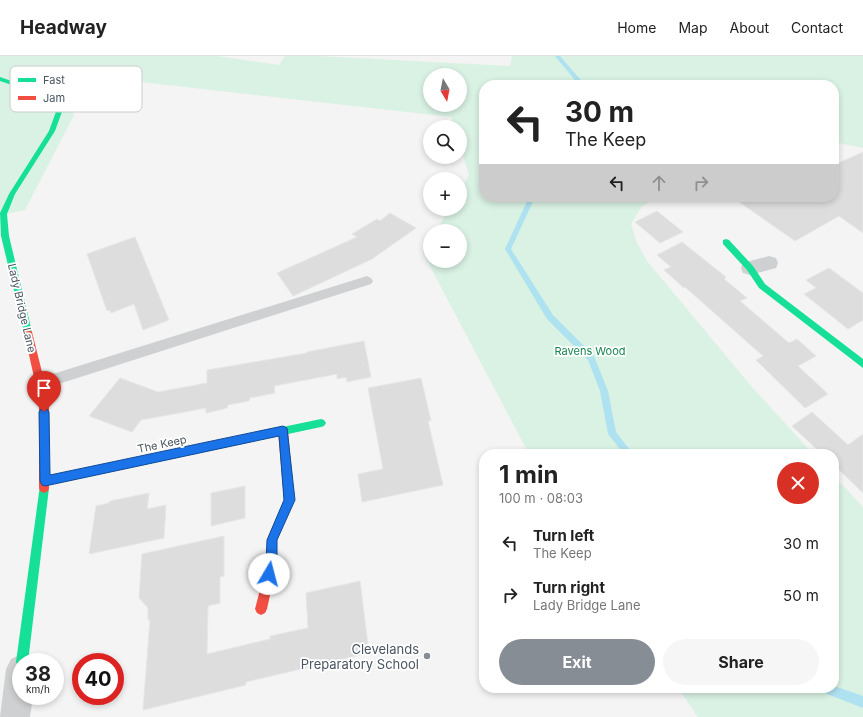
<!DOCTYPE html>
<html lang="en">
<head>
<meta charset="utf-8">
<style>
  :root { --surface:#fff; --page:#f6f6f6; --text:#222; --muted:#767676; --line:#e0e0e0; --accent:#868d94 }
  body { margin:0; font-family:Inter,sans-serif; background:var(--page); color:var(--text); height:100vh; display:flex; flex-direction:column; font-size:15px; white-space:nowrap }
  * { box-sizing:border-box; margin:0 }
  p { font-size:13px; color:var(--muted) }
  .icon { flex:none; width:22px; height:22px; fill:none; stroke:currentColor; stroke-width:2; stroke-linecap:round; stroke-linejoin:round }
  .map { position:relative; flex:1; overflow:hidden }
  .panel { position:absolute; left:479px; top:393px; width:360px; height:244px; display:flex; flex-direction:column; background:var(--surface); border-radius:16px; box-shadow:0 2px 6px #0003 }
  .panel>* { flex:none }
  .guide { position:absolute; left:479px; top:24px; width:360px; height:122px; border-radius:16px; box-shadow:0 2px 6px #0003; background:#fff; color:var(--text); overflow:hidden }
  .needle { width:26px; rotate:170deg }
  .controls { position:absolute; left:423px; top:12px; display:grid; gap:8px }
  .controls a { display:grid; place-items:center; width:44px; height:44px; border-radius:50%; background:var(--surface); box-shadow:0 2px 6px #0003; font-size:20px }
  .speed { position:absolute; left:12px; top:597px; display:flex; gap:8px; font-size:20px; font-weight:700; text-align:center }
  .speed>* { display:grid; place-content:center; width:52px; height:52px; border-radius:50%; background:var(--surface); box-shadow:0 2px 6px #0003; line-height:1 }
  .speed small { font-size:10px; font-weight:400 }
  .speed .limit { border:6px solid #d22; background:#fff; color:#111 }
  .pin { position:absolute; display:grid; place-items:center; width:34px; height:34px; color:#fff; margin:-41px -17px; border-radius:50% 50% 50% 0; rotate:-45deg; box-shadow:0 0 4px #0007 }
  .pin .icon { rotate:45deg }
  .me { position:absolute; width:44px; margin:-22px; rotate:8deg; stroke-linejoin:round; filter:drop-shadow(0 0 3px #0008) }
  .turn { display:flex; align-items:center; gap:14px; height:84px; padding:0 20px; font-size:18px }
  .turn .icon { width:52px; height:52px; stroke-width:2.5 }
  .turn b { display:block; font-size:28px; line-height:34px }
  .lanes { display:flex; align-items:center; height:38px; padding:0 20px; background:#0003; justify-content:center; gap:20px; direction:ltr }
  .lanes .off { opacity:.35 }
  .round { display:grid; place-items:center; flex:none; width:42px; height:42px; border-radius:21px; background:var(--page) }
  .overview { display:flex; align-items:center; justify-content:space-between; height:68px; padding:0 20px }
  h1 { font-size:24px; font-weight:700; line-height:30px }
  .button { display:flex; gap:8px; margin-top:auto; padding:8px 20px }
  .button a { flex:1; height:46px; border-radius:24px; background:var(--accent); color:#fff; font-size:16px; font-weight:700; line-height:46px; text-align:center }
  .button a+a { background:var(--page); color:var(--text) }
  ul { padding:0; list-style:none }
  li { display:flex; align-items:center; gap:12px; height:52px; padding:0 20px }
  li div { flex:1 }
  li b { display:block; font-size:15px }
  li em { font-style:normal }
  header { display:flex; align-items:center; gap:24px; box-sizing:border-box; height:56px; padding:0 20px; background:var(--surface); border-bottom:1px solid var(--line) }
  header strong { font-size:19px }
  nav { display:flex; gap:22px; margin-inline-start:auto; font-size:14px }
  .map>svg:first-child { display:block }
  .green { fill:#d9f2e3; fill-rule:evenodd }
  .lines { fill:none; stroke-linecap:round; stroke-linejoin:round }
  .stream { fill:#aee2f0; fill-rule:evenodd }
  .building { fill:#ddddde; stroke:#e5e6e7 }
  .lane { fill:#ced0d2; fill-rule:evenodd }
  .street { fill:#ced0d2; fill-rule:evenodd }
  .fast { fill:#16e098; fill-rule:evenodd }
  .jam { fill:#f24e42; fill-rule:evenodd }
  .route { fill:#1a73e8; stroke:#114b97 }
  .poi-dot { fill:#868d94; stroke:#fff; stroke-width:1.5 }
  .labels { text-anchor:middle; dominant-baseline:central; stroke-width:3.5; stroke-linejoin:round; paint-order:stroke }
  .street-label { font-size:11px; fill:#4a5661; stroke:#fff }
  .park-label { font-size:11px; fill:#17864f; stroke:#fff }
  .near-poi-label { font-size:13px; fill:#4a5661; stroke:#fff; text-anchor:end }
  .key { fill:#fff; stroke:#c9ccd0; stroke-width:1 }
  .key-label { font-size:11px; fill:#4a5661 }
</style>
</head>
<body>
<header>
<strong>Headway</strong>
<nav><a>Home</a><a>Map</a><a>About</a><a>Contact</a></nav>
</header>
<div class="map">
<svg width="863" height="661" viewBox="0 0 863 661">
  <rect width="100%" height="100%" fill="#f4f4f4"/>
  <!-- green -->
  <path class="green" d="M0,0H217L279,9L285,0H318L510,10L512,0H863V92L834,86V29H484V141H657L642,150L631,168L637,187L647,205L751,330L813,398H529L423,197L430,185V205H460V175H436L449,153H460V135L469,119L460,89V71H454L451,61L52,16L74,59L25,154L0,159ZM430,19H460V49H430Z
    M834,420L863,451V661H698L678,632H834Z"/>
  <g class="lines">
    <!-- stream -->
    <path class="stream" d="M555,0H560L585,29H579Z
      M529,141H535L511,193L553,259L594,300L608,335L616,376L633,398H624L608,378L600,335L588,304L547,263L505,193Z
      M834,630L863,640V652L822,636L821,632H834Z"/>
  </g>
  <!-- building -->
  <path class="building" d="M863,96V177L839,160L795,185L732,141H834V109Z
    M657,155L683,176L660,187L635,166Z
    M390,157L416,172L372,203L293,240L277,217L357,181L352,178L377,163L380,165Z
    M135,181L169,264L143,274L134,248L111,257L110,254L107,255L87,198Z
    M682,186L726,221L724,223L747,242L740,245L789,287L797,283L816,300L798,310L828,338L805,352L756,304L763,300L685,231L684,232L664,214L671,211L657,199Z
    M829,212L863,237V264L848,273L804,238L816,232L806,224Z
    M364,285L371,321L347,326L346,321L337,323V318L274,330L275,337L250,342L249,345L228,349L227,352L206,357V352L141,364L132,376L89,360L120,322L158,336L207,327V314L307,297V296Z
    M421,322L431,365H428L443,429L362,446L358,418L383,413L368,332Z
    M812,356L848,389L863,378V437L834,409V398H822L792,370Z
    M245,430V462L211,470V437Z
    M149,437L147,453L166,449L164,482L89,498L96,450L109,447L110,445Z
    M224,480V520L220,521V547L208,550L207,598L270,583V580L308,572L306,537L360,525L369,597L246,626V629L143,654L150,564H148V552L139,542L142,498Z"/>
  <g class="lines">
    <!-- lane -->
    <path class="lane" d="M367,220L371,222L373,225L371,228L40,334L35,332L33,328L35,324L40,322Z"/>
    <!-- street -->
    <path class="street" d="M769,200L776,202L778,207L776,212L750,219L743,217L741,212L743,207Z
      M21,598L31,603L33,606H21V640H33L30,661H0L6,613L11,603Z"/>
    <!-- fast -->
    <path class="fast" d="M0,21L46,37L63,53L55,75L15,138L7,158L9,180L32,276L28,279L24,276L1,180L0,157L9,138L49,75L57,53L42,39L0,25Z
      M726,183L729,184L753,210L765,228L863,303V312L759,232L747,214L723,188V184Z
      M321,363L324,364L326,367L324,370L321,371L48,429L49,432L28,606H21V612L18,610L16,606L41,422Z"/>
    <!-- jam -->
    <path class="jam" d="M28,273L32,276L49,344V432L48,435L44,437L40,435L39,432V344L24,276Z
      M283,371L286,372L288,375L294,444L277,484V507L267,553L265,557L261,559L257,557L255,553L267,507V484L284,444L278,375L280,372Z"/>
  </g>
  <!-- route -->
  <path class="route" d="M44,352L47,353L49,356L50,419L283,370L287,372L295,444L277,484V506L273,522L269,524L265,522L264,518L266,506L267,484L284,444L279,380L45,430L42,429L40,425L39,356L41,353Z"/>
  <!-- markers -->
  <circle class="poi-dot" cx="427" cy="600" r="4"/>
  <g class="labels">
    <!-- street labels -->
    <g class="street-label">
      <text transform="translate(22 252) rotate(77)">Lady Bridge Lane</text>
      <text transform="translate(162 388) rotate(-12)">The Keep</text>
    </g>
    <!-- park labels -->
    <g class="park-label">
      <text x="590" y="295">Ravens Wood</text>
    </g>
    <!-- near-poi labels -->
    <g class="near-poi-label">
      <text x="419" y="593">Clevelands<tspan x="419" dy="15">Preparatory School</tspan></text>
    </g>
  </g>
  <!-- legend -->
  <rect x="10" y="10" width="132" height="46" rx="6" class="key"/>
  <rect x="18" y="22" width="18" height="4" fill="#16e098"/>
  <rect x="18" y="40" width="18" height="4" fill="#f24e42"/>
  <g class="key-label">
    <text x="43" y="28">Fast</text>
    <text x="43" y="46">Jam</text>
  </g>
</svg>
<div class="controls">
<a><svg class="needle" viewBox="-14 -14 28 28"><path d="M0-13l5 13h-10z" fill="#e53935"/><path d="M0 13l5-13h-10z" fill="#767676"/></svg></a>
<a><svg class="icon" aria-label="search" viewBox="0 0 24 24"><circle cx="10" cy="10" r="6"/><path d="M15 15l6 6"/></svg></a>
<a>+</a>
<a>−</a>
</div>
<div class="speed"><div>38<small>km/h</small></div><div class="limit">40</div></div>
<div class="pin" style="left:44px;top:356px;background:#d93025"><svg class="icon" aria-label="arrive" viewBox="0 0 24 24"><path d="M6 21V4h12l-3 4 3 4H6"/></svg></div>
<svg class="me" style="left:269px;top:518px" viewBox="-20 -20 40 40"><circle r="19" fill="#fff"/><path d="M0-13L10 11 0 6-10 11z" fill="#1a73e8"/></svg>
<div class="guide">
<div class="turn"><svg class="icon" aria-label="left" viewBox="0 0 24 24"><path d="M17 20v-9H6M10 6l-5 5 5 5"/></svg><div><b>30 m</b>The Keep</div></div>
<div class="lanes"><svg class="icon" aria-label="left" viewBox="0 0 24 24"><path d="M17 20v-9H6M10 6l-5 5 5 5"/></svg><svg class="icon off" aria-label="ahead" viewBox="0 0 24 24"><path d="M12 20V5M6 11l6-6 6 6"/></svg><svg class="icon off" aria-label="right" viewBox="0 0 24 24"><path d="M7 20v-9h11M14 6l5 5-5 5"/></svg></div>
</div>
<section class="panel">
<div class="overview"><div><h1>1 min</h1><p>100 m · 08:03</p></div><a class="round" style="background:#d93025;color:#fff"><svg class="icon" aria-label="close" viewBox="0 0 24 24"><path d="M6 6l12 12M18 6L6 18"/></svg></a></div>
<ul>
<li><svg class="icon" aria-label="left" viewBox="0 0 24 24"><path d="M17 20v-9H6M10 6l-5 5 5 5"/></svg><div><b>Turn left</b><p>The Keep</p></div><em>30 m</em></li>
<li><svg class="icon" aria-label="right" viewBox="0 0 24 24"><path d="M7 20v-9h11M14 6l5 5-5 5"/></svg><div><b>Turn right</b><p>Lady Bridge Lane</p></div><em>50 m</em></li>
</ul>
<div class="button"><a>Exit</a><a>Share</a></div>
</section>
</div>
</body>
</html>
